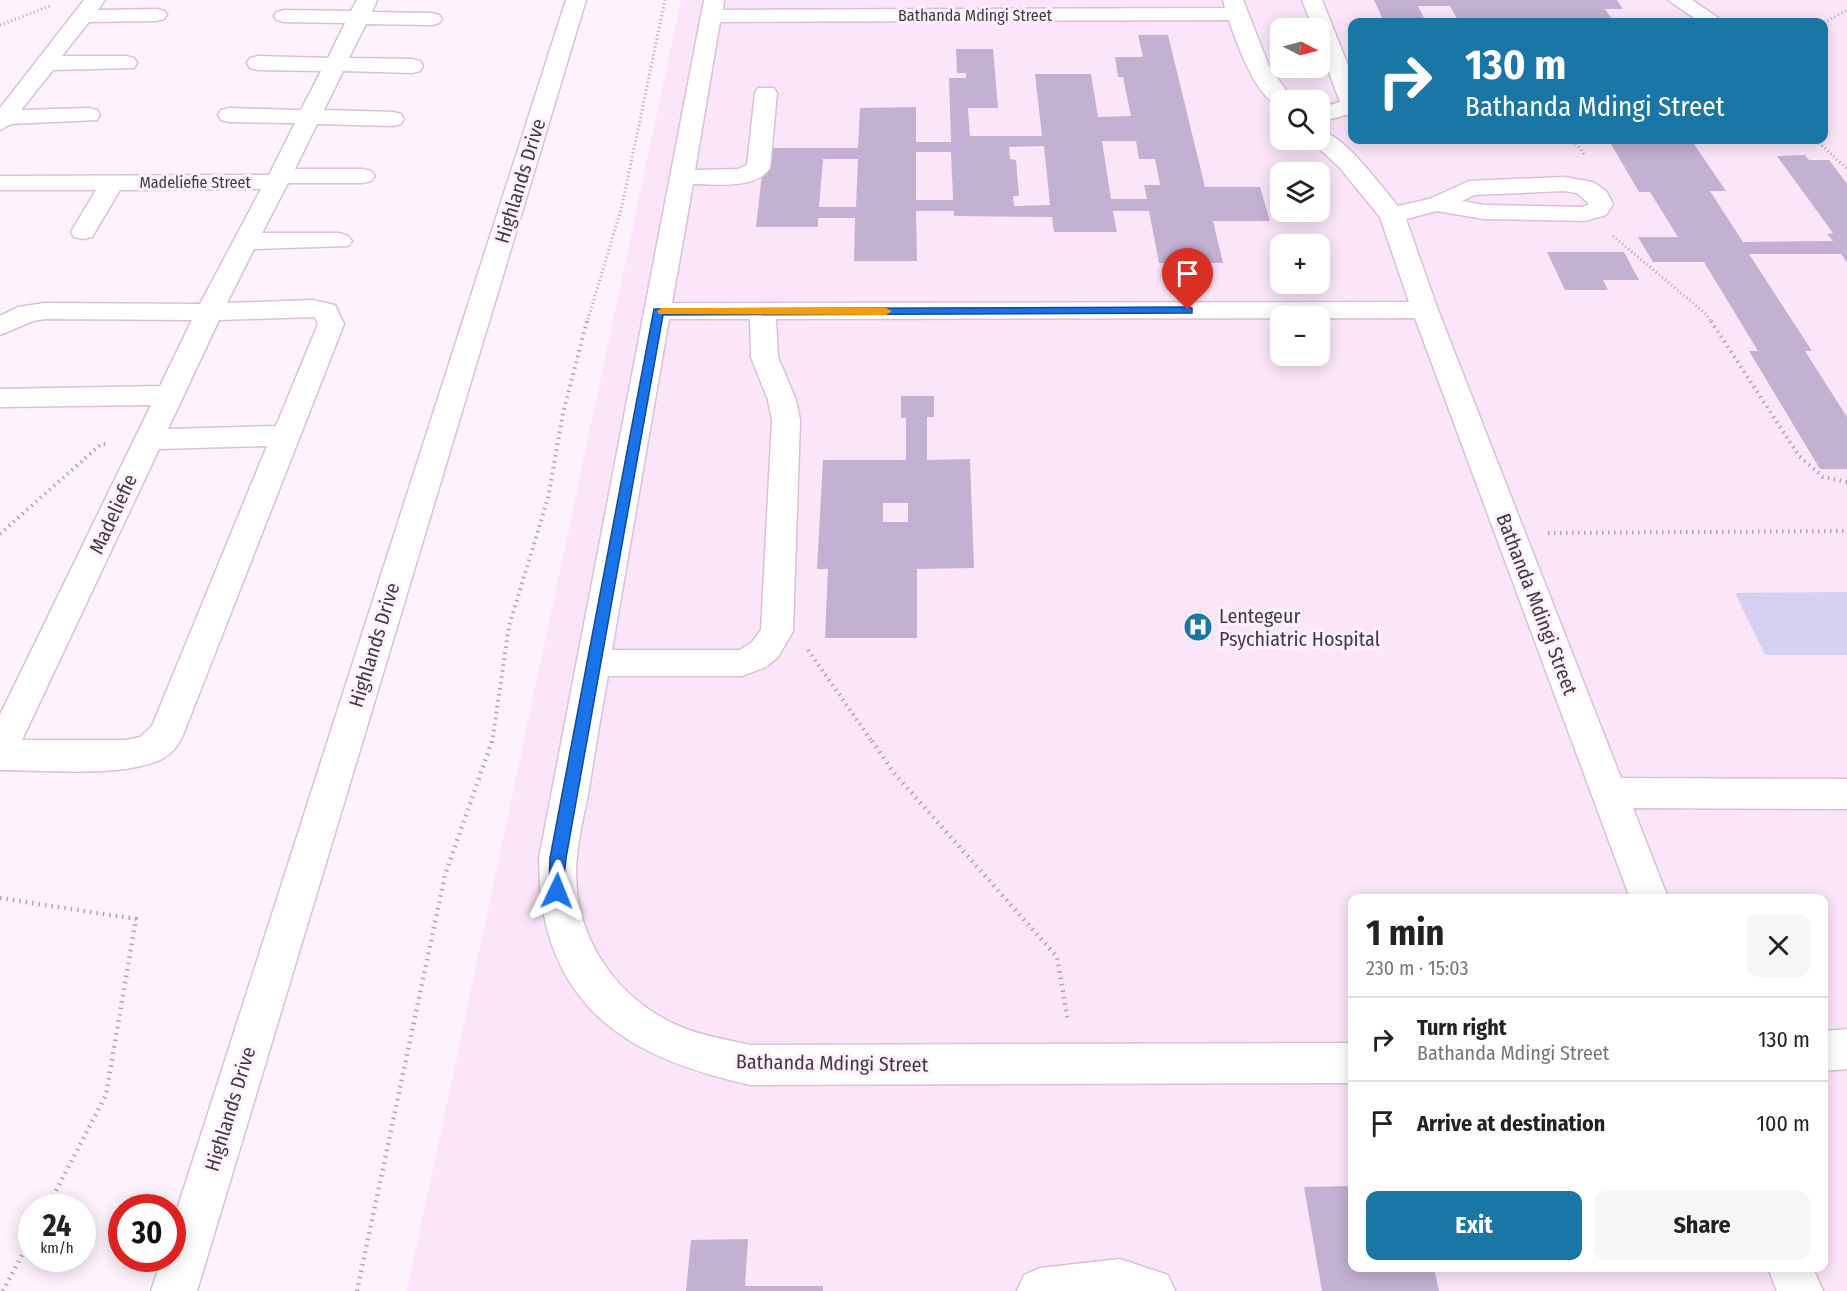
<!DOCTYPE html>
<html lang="en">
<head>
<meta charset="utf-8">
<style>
  :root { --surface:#fff; --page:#f6f6f6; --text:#222; --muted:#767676; --line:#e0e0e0; --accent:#1a76a4 }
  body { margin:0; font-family:"Fira Sans Condensed",sans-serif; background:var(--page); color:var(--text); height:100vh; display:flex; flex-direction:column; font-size:22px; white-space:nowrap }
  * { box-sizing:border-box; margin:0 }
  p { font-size:20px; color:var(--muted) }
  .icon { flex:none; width:33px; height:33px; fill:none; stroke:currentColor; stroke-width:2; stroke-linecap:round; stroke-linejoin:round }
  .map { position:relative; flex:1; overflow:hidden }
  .side { position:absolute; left:1348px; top:894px; width:480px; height:378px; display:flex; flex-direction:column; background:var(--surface); border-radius:12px; box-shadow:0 3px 15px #0003 }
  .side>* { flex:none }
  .hud { position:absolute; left:1348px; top:18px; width:480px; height:126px; border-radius:12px; box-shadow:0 3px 15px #0003; background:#1a76a4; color:#fff; overflow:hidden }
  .needle { width:39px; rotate:96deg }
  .controls { position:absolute; left:1270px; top:18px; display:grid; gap:12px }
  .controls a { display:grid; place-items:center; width:60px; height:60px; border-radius:12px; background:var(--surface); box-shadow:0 3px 15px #0003; font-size:30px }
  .speed { position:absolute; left:18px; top:1194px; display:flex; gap:12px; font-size:30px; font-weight:700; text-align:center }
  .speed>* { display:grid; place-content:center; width:78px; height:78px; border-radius:50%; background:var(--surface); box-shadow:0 3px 15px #0003; line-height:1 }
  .speed small { font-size:15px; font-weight:400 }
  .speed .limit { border:9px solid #d22; background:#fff; color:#111 }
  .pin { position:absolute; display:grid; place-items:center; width:51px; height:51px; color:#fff; margin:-62px -26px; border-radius:50% 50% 50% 0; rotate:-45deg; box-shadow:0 0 6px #0007 }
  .pin .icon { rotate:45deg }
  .me { position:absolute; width:66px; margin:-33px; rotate:2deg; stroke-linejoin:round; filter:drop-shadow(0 0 4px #0008) }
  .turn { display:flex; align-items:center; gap:21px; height:126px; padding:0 18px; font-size:27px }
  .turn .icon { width:78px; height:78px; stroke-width:2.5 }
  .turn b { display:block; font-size:42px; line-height:51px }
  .round { display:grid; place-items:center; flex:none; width:63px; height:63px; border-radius:12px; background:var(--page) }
  .head { display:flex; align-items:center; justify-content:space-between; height:102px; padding:0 18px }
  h1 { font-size:36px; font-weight:700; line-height:45px }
  .primary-button { display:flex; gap:12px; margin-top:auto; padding:12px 18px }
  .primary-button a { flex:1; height:69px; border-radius:12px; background:var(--accent); color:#fff; font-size:24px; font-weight:700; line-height:69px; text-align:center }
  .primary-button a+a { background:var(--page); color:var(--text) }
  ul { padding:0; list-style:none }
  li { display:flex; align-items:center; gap:18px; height:84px; padding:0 18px; border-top:2px solid var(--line) }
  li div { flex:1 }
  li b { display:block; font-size:22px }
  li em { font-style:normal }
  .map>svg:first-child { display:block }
  .built { fill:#fbe6f9; fill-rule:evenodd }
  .water { fill:#d6d1f2 }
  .building { fill:#c2b1d0; fill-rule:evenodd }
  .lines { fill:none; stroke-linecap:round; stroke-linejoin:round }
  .minor-casing { stroke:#dbbfd9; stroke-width:3 }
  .major-casing { stroke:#dbbfd9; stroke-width:3 }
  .path-far2 { stroke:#b0a4af; stroke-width:3; stroke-dasharray:1 3; stroke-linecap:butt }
  .path-far1 { stroke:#b0a4af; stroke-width:4; stroke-dasharray:1.5 4.5; stroke-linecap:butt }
  .path { stroke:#b0a4af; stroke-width:4.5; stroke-dasharray:1.5 5; stroke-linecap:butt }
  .minor { fill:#fff; fill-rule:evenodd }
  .major { fill:#fff; fill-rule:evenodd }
  .route { fill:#1a73e8; stroke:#114b97; stroke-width:1.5 }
  .slow { fill:#f59e0b }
  .labels { text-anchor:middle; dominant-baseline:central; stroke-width:6; stroke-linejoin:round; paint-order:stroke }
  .far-street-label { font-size:16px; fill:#443943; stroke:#fef2fd }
  .street-label { font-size:20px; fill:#443943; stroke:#fef2fd }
  .poi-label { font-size:20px; fill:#443943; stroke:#fef2fd; text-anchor:start }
</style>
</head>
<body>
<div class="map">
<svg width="1847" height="1291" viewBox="0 0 1847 1291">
  <rect width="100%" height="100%" fill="#fef2fd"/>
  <!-- built -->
  <path class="built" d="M681,0H1847V1291H407ZM1353,22H1824V140H1353ZM1281,28H1320V68H1281ZM1281,100H1320V140H1281ZM1281,172H1320V212H1281ZM1281,244H1320V284H1281ZM1281,316H1320V356H1281ZM1353,898H1824V1268H1353Z"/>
  <!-- water -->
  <path class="water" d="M1847,592V655H1765L1735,593Z"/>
  <!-- building -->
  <path class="building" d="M1374,0H1617L1623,9H1605L1614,22H1459L1450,6H1418L1426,22H1384Z
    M1138,35H1168L1205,187H1260L1270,221H1213L1223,263H1159L1149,211H1113L1117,232H1054L1052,217L954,216V211H916L917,261H854L855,218H818V227H756L765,148H858L860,108L916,107V142H951L949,78H966V73H957L956,49H993L998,108H968L970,136H1042L1035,74H1091L1098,117L1131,116L1123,77H1118L1115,57H1143ZM1102,141H1136L1139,159H1155L1160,185H1144L1147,199H1111ZM1044,146L1050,205L1014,206L1013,196H1019L1016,160L1010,159L1009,147ZM916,152H951L953,200H916ZM823,159H858L856,207H819Z
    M1611,144H1694L1726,191H1710L1743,242L1833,241L1827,234L1833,233L1777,156L1805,155L1809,160H1829L1847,184V262L1841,254H1749L1812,351H1805L1847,417V469H1820L1749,351H1758L1704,262H1653L1638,237H1678L1650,192H1639Z
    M1547,252H1624L1639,280H1603L1608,290H1565Z
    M901,396H934V417H927V460L970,459L974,568L917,569V638H825L828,569H817L823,460H906V418H901ZM883,503H908V522H883Z
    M1353,1186V1268H1434L1439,1291H1322L1304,1187Z
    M748,1239L745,1286H823V1291H686L691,1240Z"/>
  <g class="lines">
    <!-- minor casing -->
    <g class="minor-casing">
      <path id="minor" d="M84,0H105L98,10L157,9L164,11L167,15L164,19L157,21L89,22L62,56H126L134,58L137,63L134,68L53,70L21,110L89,108L97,110L100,115L97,120L11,124L0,130V108Z
        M357,0H377L372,12L432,13L439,15L442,19L439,23L432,25L366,24L349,58L412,59L420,61L423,66L420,71L412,73L343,71L324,110L393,112L401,114L404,119L401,124L393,126L317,124L295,169H363L371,171L375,176L371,181L363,183H288L262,233H339L348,236L352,241L348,246L254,249L227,303L312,300L335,305L344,324L183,735C179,744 172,754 162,759C123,778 45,770 0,770V715L151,405L0,407V389L160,386L192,320L45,319L33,321L0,335V316L18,307L45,303L200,304L261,189L120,190L92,237L83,239L74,237L71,232L96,190H0V176L269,175L295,123L229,122L221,120L218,115L221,110L229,108L301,110L321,71L258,70L250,68L247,63L250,58L258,56L328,58L345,23L284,22L277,20L274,16L277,12L284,10L351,11ZM315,317L318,324L276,426L168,429L219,320ZM267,446L152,726L140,737L126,740H22L159,449Z
        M704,0H724L723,10L1225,8L1223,0H1243L1269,66L1293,100H1281V106C1257,101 1236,42 1229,20L720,22L695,170L738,169L747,165L755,93L758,88H774L777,93L770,168C755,190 716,184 693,184L672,303L1409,302L1380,217L1339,167L1312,142L1310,140H1320V130C1346,137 1380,185 1398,206L1429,199L1469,181L1564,177L1593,182L1606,191L1613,204L1606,215L1585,221L1484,219L1437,211L1406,219L1438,310L1621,778L1847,779V809L1633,808L1668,898H1630L1415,318L776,319L778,357L796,400L800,420L793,631L778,657L766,667L742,676H608C601,714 595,751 589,789C585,811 579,833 577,856C569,931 613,998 681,1027C703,1036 727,1040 751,1045L1353,1043V1083L751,1085C646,1062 560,1021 542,904C539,889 540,873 539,858ZM1564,191L1577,193L1589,204L1583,207L1484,205L1462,201L1474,195ZM669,319H750L751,357L768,400L772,420L761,630L752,642L740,650H612Z
        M1302,0H1322L1353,78V113L1320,122V108L1340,102L1320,48V28H1313Z
        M1668,0H1692L1724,22H1700Z
        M1847,1029V1069L1824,1071V1031Z
        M1120,1259L1168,1275L1175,1291H1017L1024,1275L1040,1268Z
        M1768,1268H1813L1823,1291H1777Z"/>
    </g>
    <!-- major casing -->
    <g class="major-casing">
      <path id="major" d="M566,0H586L197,1291H151L162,1258H172V1225Z"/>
    </g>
    <!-- path-far2 -->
    <path class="path-far2" d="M1824,23L1847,10
      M0,25L50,6
      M1574,140L1585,156
      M1816,140L1847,169
      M1613,236L1706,314L1712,323
      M587,323L622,206L665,0"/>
    <!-- path-far1 -->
    <path class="path-far1" d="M1711,321L1799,456L1823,477L1847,482
      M1548,533L1847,531
      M0,534L101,444H106
      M808,650L873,743
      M492,743L509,626L548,498L563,413L587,321"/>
    <!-- path -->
    <path class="path" d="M872,741L894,773L1057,957L1068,1021
      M0,898L136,919L106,1095L47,1208
      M3,1291L32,1236
      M357,1291L445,875L492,741"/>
    <!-- minor -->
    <use href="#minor" class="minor"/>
    <!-- major -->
    <use href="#major" class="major"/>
  </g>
  <!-- route -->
  <path class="route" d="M1188,307L1192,308V313L663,315L566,858L562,896L557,898L551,896L549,891L550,858L654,309Z"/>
  <!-- slow -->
  <path class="slow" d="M662,308H886L892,311L886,315L659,314L657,311Z"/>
  <!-- icons -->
  <defs>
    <g id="hospital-disc" transform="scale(1.5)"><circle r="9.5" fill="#1a76a4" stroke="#fef2fd"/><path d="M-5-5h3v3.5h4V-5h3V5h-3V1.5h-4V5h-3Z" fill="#fff"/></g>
  </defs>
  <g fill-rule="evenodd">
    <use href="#hospital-disc" x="1198" y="627"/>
  </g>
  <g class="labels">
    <!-- far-street labels -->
    <g class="far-street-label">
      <text x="975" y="15">Bathanda Mdingi Street</text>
      <text x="195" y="182">Madeliefie Street</text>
    </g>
    <!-- street labels -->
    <g class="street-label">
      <text transform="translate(520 181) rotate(-73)">Highlands Drive</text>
      <text transform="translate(113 514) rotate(-65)">Madeliefie</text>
      <text transform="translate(1537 604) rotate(69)">Bathanda Mdingi Street</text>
      <text transform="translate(374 645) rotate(-73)">Highlands Drive</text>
      <text transform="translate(832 1063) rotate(1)">Bathanda Mdingi Street</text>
      <text transform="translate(230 1109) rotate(-73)">Highlands Drive</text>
    </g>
    <!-- poi labels -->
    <g class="poi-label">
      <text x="1219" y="616">Lentegeur<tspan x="1219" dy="23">Psychiatric Hospital</tspan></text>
    </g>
  </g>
</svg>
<div class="controls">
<a><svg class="needle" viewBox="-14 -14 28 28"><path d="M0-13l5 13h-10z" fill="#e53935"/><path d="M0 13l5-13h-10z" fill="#767676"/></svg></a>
<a><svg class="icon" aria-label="search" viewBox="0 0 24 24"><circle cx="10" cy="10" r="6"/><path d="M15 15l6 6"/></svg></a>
<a><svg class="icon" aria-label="layers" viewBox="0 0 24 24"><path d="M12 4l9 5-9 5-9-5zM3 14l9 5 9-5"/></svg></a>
<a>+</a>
<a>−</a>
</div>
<div class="speed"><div>24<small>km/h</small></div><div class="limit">30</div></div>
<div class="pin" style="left:1188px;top:310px;background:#d93025"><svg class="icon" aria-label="arrive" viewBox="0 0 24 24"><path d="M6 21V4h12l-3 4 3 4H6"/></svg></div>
<svg class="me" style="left:557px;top:891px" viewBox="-20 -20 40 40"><path d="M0-17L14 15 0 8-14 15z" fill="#1a73e8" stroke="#fff" stroke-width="4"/></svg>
<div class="hud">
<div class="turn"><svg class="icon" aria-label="right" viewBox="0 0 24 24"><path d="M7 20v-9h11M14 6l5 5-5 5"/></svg><div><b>130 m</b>Bathanda Mdingi Street</div></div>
</div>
<section class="side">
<div class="head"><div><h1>1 min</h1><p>230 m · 15:03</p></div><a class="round"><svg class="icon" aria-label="close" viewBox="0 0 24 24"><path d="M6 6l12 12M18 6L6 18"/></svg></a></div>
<ul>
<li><svg class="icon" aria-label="right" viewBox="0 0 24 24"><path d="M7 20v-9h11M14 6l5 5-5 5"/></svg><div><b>Turn right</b><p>Bathanda Mdingi Street</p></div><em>130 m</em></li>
<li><svg class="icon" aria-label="arrive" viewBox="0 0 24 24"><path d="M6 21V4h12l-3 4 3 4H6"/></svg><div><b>Arrive at destination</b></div><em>100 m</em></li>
</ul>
<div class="primary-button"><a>Exit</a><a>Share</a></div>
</section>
</div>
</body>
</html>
